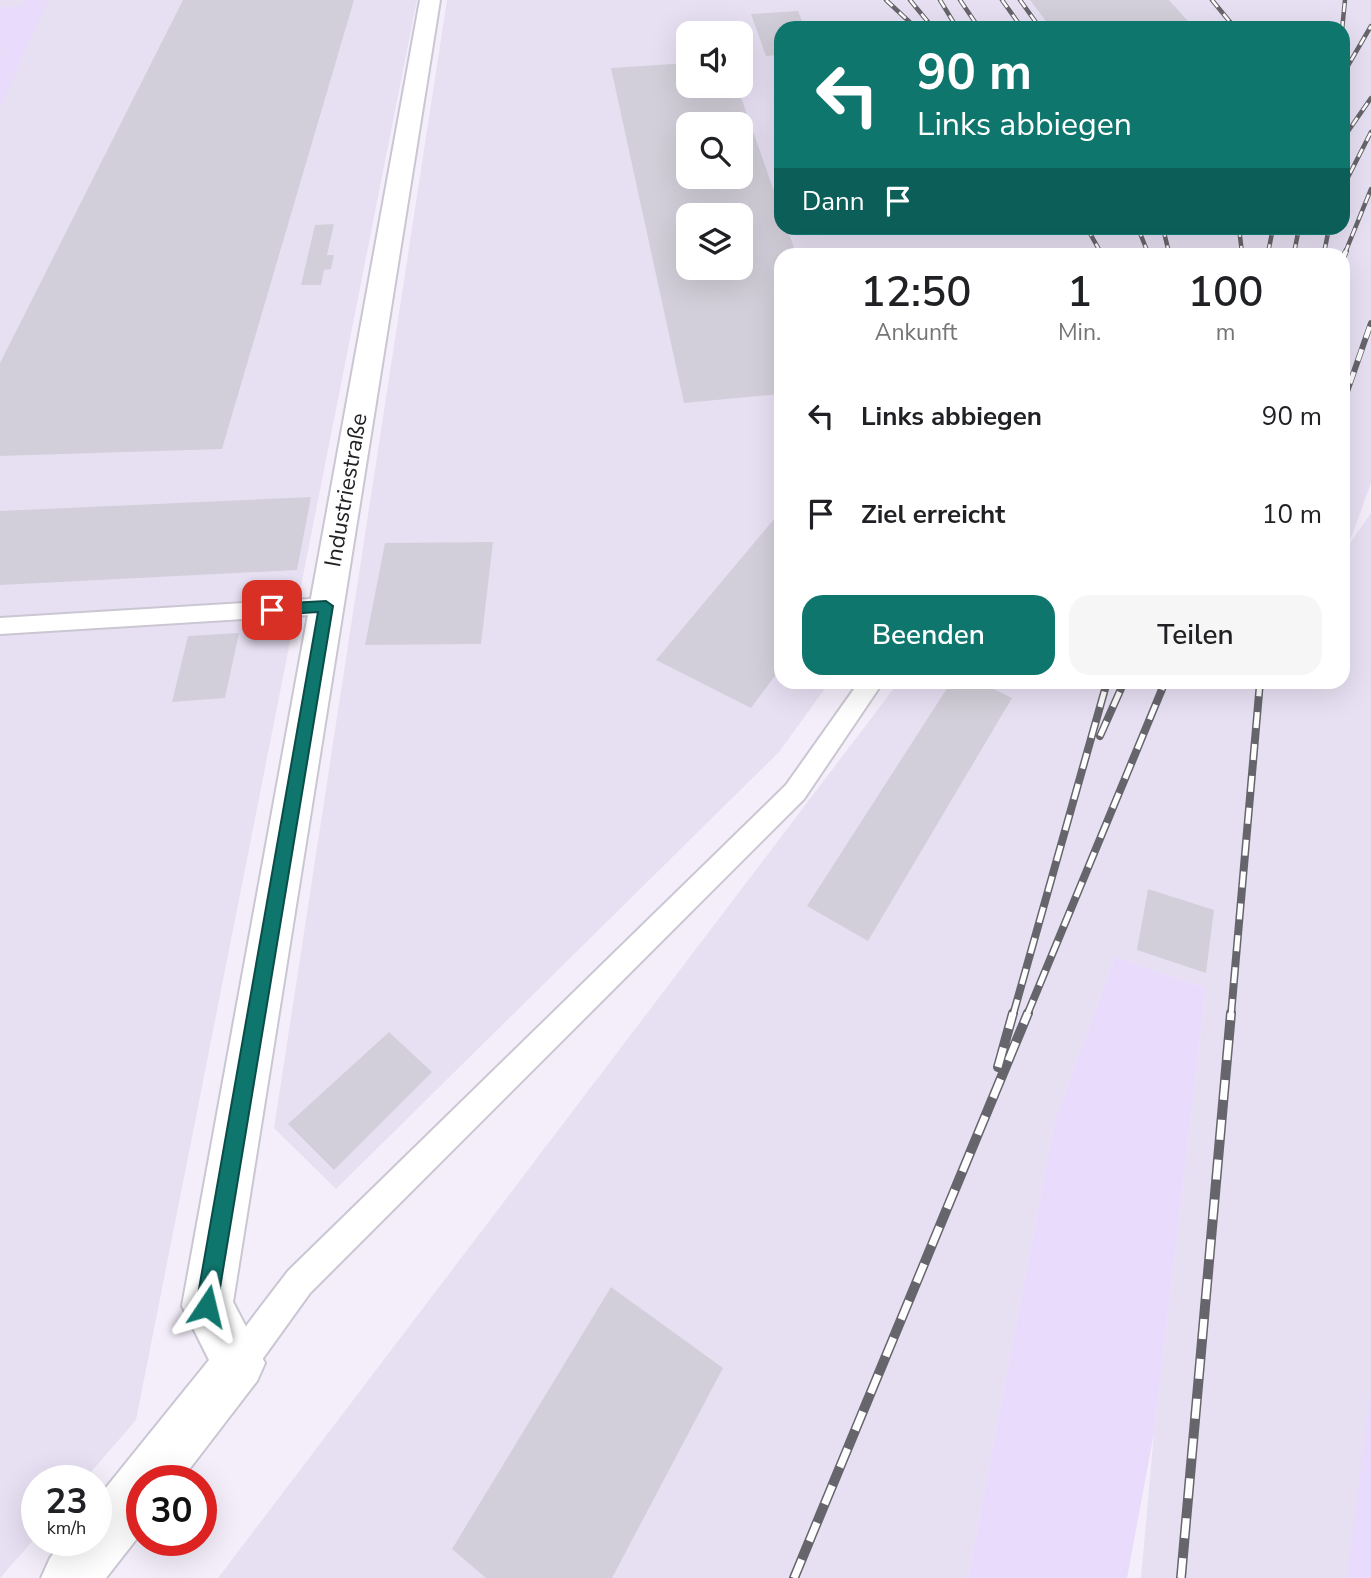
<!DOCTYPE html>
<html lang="de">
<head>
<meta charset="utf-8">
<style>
  :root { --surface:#fff; --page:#f6f6f6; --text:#202124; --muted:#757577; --accent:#0f766e }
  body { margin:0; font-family:"Nunito Sans",sans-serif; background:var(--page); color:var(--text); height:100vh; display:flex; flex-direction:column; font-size:26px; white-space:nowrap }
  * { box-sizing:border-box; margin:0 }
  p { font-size:23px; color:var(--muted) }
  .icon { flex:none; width:38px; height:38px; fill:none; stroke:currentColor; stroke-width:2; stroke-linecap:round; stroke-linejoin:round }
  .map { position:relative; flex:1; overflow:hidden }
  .panel { position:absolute; left:774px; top:248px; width:576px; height:441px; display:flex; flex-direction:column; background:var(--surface); border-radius:21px; box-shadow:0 7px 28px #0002 }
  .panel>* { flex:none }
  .top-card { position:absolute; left:774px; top:21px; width:576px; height:214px; border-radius:21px; box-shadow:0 7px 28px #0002; background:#0f766e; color:#fff; overflow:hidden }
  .controls { position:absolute; left:676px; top:21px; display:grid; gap:14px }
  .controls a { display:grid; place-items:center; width:77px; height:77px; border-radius:14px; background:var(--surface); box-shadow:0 7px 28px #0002; font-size:35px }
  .speed { position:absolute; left:21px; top:1465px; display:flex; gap:14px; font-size:35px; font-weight:700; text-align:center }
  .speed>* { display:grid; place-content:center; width:91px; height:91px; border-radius:50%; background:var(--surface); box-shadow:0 7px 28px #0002; line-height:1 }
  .speed small { font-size:18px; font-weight:400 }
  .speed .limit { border:10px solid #d22; background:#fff; color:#111 }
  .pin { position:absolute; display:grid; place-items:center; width:60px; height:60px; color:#fff; margin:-30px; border-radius:14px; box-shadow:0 4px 10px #0006 }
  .me { position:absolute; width:77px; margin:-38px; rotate:10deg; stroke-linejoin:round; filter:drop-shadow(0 0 5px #0008) }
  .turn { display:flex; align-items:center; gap:24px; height:147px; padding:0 28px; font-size:32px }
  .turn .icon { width:91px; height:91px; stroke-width:2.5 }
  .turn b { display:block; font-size:49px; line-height:60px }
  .then { display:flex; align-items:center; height:66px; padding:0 28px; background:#0003; gap:14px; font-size:26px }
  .eta { display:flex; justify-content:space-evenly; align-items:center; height:119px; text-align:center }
  .eta b { font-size:42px; font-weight:600; line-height:49px }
  .button { display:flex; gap:14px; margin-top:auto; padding:14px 28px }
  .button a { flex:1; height:80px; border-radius:21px; background:var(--accent); color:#fff; font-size:28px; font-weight:600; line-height:80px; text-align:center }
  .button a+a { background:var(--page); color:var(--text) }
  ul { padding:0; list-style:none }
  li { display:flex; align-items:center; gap:21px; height:98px; padding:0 28px }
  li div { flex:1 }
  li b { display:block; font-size:26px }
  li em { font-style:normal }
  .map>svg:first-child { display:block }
  .built { fill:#e7e0f3; fill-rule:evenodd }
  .green { fill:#e8dbfb }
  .building { fill:#d3cfda; fill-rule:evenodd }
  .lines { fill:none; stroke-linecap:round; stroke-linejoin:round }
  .lane-casing { stroke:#cac6d2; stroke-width:4 }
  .street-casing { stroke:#cac6d2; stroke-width:4 }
  .lane { fill:#fff; fill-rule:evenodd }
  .street { fill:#fff; fill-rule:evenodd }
  .rail-far3-casing { stroke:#67656c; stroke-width:4.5 }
  .rail-far2-casing { stroke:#67656c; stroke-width:6 }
  .rail-far1-casing { stroke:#67656c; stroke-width:8 }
  .rail-casing { stroke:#67656c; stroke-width:10 }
  .rail-far3 { stroke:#fefefe; stroke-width:2.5; stroke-dasharray:9; stroke-linecap:butt }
  .rail-far2 { stroke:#fefefe; stroke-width:4.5; stroke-dasharray:12; stroke-linecap:butt }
  .rail-far1 { stroke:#fefefe; stroke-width:5; stroke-dasharray:16; stroke-linecap:butt }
  .rail { stroke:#fefefe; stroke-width:7; stroke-dasharray:20; stroke-linecap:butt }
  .route { fill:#0f766e; stroke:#0a4d48; stroke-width:2 }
  .labels { text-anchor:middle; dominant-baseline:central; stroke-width:5; stroke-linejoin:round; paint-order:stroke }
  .street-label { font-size:23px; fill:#212024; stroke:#fefefe }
</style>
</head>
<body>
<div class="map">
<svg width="1371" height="1578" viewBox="0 0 1371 1578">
  <rect width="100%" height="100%" fill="#f3eefa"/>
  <!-- built -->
  <path class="built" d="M0,0H417L136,1420L84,1480H37V1536L0,1578Z
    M447,0H1371V483L1348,546L1371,513V1578H1141L1154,1433L1206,988L1115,957L1055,1120L968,1578H218L898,683L1342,682V256H780V682L829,683L779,752L336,1189L274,1128ZM780,28H1342V228H780ZM688,33H740V86H688ZM688,124H740V177H688ZM688,215H740V268H688Z"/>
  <!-- green -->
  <path class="green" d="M27,0H48L0,107V57L7,43L0,54V7L24,6Z
    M1115,957L1206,988L1154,1433L1127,1578H968L1055,1120Z
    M1371,1395V1578H1347L1368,1408Z"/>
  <!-- building -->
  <path class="building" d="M183,0H354L222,449L0,456V363Z
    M1030,0H1169L1194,28H1051Z
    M798,11L805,28H780V55L766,56L751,14Z
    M688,63V86H737L780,208V228H787L797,256H780V394L684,403L611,68ZM688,124H740V177H688ZM688,215H740V268H688Z
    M334,224L327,255H334L331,269L324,270L321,285H301L315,225Z
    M311,497L297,570L0,585V511Z
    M780,512V669L751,708L656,660Z
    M493,542L481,644L365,645L385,543Z
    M239,633L225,698L172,702L188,636Z
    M951,682H979L1012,698L868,941L807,906Z
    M1148,889L1214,910L1206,973L1137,950Z
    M389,1032L432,1072L334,1170L288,1124Z
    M611,1287L723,1368L612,1578H486L452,1549Z"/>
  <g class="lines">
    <!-- lane casing -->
    <g class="lane-casing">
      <path id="lane" d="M326,598L334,600L337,606L334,612L326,614L0,634V618Z
        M859,682H883L804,799L310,1293L251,1375L239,1380L227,1375L222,1363L227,1351L288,1271L786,785Z"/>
    </g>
    <!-- street casing -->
    <g class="street-casing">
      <path id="street" d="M420,0H440L233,1302L265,1363L257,1381L181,1480H142V1532L106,1578H41L50,1558L64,1540H96V1500L209,1360L182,1306Z"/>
    </g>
    <!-- lane -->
    <use href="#lane" class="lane"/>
    <!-- street -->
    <use href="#street" class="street"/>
    <!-- rail-far3 casing -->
    <g class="rail-far3-casing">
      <path id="rail-far3" d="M886,0L916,28
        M910,0L933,28
        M940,0L957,28
        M960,0L979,28
        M1002,0L1022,28
        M1020,0L1040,28
        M1212,0L1235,28
        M1342,30L1345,0
        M1342,76L1371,26
        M1342,140L1371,98
        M1342,189L1371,132
        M1087,228L1101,253
        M1138,228L1148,253
        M1163,228L1169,253
        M1239,228L1242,253
        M1268,253L1273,228
        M1294,253L1299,228
        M1324,253L1329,228
        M1345,253L1371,189"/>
    </g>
    <!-- rail-far2 casing -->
    <g class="rail-far2-casing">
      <path id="rail-far2" d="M1100,251L1102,256
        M1147,251L1149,256
        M1169,251L1170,256
        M1242,251V256
        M1267,256L1268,251
        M1293,256L1294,251
        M1323,256L1324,251
        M1342,261L1346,251
        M1342,406L1371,323"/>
    </g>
    <!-- rail-far1 casing -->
    <g class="rail-far1-casing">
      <path id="rail-far1" d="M1100,736L1124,682
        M1013,1015L1107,682
        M1027,1015L1165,682
        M1231,1015L1260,682"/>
    </g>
    <!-- rail casing -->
    <g class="rail-casing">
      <path id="rail" d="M998,1067L1013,1013
        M794,1578L1028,1013
        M1181,1578L1231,1013"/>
    </g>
    <!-- rail-far3 -->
    <use href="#rail-far3" class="rail-far3"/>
    <!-- rail-far2 -->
    <use href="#rail-far2" class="rail-far2"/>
    <!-- rail-far1 -->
    <use href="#rail-far1" class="rail-far1"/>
    <!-- rail -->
    <use href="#rail" class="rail"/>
  </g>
  <!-- route -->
  <path class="route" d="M326,601L333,606L217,1306L214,1314L207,1317L199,1314L196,1306L318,612L272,615L265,610L272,604Z"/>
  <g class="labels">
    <!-- street labels -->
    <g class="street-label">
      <text transform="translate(346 490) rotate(-80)">Industriestraße</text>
    </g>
  </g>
</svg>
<div class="controls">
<a><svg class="icon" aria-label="sound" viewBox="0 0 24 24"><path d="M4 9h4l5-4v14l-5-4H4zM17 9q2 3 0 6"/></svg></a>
<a><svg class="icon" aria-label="search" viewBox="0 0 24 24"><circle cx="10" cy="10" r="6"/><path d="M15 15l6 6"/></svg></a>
<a><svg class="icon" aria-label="layers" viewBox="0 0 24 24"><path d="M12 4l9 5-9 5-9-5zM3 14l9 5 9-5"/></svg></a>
</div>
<div class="speed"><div>23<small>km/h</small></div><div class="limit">30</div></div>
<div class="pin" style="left:272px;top:610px;background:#d93025"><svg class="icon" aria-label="arrive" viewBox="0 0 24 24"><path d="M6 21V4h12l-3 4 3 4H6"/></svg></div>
<svg class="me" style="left:207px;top:1306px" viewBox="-20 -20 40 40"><path d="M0-17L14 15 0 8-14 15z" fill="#0f766e" stroke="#fff" stroke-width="4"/></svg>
<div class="top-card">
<div class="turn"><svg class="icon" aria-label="left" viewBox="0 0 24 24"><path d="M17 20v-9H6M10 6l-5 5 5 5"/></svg><div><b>90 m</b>Links abbiegen</div></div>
<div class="then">Dann<svg class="icon" aria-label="arrive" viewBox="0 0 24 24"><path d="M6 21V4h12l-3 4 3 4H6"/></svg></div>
</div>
<section class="panel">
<div class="eta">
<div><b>12:50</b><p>Ankunft</p></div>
<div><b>1</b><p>Min.</p></div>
<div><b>100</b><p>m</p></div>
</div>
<ul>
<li><svg class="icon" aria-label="left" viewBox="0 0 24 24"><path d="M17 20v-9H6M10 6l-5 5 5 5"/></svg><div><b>Links abbiegen</b></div><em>90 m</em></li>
<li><svg class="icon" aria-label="arrive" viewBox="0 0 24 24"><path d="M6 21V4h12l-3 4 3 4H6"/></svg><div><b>Ziel erreicht</b></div><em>10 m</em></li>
</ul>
<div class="button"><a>Beenden</a><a>Teilen</a></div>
</section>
</div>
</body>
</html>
